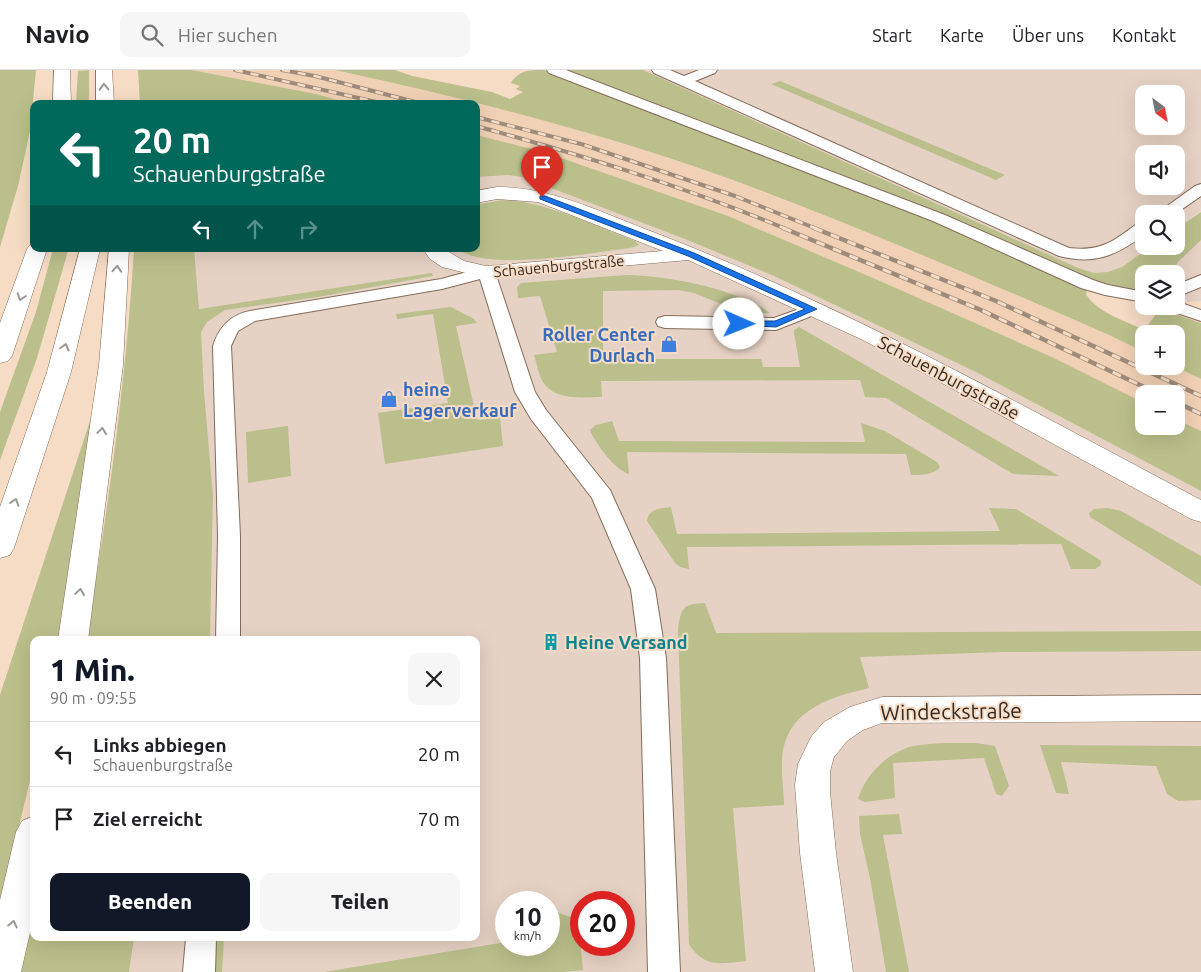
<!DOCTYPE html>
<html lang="de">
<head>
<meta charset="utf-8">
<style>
  :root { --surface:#fff; --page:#f6f6f6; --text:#202124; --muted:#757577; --line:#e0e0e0; --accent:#111827 }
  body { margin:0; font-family:Ubuntu,sans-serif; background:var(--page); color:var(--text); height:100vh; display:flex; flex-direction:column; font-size:19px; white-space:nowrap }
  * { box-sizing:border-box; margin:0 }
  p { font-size:16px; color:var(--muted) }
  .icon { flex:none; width:28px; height:28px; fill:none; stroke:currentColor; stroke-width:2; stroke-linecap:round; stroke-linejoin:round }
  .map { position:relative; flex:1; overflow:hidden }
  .drawer { position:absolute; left:30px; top:566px; width:450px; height:305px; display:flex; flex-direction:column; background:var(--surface); border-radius:10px; box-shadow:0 5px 20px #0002 }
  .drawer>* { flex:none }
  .banner { position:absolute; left:30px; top:30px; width:450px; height:152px; border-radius:10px; box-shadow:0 5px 20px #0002; background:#00695c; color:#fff; overflow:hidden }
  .needle { width:32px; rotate:148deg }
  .controls { position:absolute; left:1135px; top:15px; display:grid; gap:10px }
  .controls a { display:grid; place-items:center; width:50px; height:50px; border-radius:10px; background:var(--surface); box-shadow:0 5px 20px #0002; font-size:25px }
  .speed { position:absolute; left:495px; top:821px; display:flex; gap:10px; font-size:25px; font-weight:700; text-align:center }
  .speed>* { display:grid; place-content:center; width:65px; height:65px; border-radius:50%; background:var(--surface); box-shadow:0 5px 20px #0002; line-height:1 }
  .speed small { font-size:12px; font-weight:400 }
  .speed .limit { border:8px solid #d22; background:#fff; color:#111 }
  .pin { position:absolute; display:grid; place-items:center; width:42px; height:42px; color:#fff; margin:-51px -21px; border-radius:50% 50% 50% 0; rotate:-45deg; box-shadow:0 0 5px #0007 }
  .pin .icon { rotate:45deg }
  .me { position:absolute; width:55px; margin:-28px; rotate:91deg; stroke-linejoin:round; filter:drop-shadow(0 0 4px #0008) }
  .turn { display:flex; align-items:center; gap:18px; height:105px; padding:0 20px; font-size:22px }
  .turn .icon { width:65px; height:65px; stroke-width:2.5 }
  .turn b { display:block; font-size:35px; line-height:42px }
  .lanes { display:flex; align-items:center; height:48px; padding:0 20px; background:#0003; justify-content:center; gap:25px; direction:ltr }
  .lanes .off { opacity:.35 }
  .round { display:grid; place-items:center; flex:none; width:52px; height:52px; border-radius:10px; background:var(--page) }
  .head { display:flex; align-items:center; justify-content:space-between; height:85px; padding:0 20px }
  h1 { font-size:30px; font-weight:800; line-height:38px; color:var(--accent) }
  .cta { display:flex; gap:10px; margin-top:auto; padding:10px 20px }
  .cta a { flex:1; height:58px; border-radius:10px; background:var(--accent); color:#fff; font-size:20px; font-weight:800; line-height:58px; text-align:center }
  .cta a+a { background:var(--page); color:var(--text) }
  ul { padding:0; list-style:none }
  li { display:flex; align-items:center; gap:15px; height:65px; padding:0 20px; border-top:1px solid var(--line) }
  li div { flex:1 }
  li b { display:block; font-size:19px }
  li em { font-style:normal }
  header { display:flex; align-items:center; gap:30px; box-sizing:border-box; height:70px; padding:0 25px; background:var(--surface); border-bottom:1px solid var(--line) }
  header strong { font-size:24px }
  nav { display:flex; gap:28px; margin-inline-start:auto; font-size:18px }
  .search { width:350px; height:45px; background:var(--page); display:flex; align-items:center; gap:12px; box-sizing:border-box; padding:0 18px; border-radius:10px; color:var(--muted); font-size:19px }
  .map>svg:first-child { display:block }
  .commercial { fill:#e6d2c4; fill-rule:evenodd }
  .built { fill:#f1d1b5 }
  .green { fill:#babf8b }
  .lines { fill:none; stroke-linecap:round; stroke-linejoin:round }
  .service-casing { stroke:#846c59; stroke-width:2 }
  .minor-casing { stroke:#846c59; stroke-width:1 }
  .trunk-casing { stroke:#846c59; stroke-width:1 }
  .service { fill:#fff; fill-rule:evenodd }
  .minor { fill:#fff; fill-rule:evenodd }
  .trunk { fill:#fff; fill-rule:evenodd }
  .rail-far1-casing { stroke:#9e8b7b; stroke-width:4 }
  .rail-casing { stroke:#9e8b7b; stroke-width:4.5 }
  .rail-far1 { stroke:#f6dbc5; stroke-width:2.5; stroke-dasharray:8; stroke-linecap:butt }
  .rail { stroke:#f6dbc5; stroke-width:3; stroke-dasharray:9; stroke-linecap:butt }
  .oneway { stroke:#9a9692 }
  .route { fill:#1a73e8; stroke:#114b97 }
  .labels { text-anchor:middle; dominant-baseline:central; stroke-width:4; stroke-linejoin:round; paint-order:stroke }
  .far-street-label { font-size:15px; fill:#362c24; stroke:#f6dbc5 }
  .shop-label { font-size:18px; font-weight:bold; fill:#366cbe; stroke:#f6dbc5; text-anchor:end }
  .street-label { font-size:18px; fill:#362c24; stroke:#f6dbc5 }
  .culture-label { font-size:18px; font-weight:bold; fill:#0d838f; stroke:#f6dbc5; text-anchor:start }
  .near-street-label { font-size:21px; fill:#362c24; stroke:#f6dbc5 }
</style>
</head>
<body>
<header>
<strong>Navio</strong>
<div class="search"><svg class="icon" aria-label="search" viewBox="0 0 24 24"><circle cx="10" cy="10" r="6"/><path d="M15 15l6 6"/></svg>Hier suchen</div>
<nav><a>Start</a><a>Karte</a><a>Über uns</a><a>Kontakt</a></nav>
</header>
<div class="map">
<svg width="1201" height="902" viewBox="0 0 1201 902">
  <rect width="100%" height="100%" fill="#f6dbc5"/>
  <!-- commercial -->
  <path class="commercial" d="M636,0H1201V141L1176,159V144H1144V176H1151L1101,211ZM1144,24H1176V56H1144ZM1144,84H1176V116H1144Z
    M508,105L522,107L685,169L774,206L976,302L1201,421V902H129L134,868H476V570H210L213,426L183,179H476V106ZM506,832H549V875H506ZM581,832H624V875H581Z
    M1201,170V231L1183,232L1176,229V204H1171L1178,192Z"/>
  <!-- built -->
  <path class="built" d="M192,0H335L344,2L428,20L527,45L634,77L719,105L870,163L1107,264L1144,282V296H1174L1201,309V361L1176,349V324H1144V333L1054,288L880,211L728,146L544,82L476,65V34H353L316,24Z"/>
  <!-- green -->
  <path class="green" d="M0,0H36L30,61L18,116L0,177Z
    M89,0V34H76L78,1Z
    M138,0H192L316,24L353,34H140Z
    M335,0H395L412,6L492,22L510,29L523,22L516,19L520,16L511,13C519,0 529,0 544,0L902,137L1087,220L1086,224C1096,242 1126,251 1144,260L1160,239L1201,253V309L1174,296H1176V264H1144V282L1107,264C979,209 851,153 719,105C594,61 465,28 335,0Z
    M563,0H643L1078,198L1094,203L1108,202L1122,197L1151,176H1176V159L1201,142V170L1178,192L1171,204H1144V223L1112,218Z
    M780,11L1005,105L996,110L771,14Z
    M476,65L544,82L728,146L880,211L1054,288L1144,333V356H1176V349L1201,361V421L976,302L774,206L685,169L522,107L508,105L476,107Z
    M502,130C545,131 595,156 635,171L639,175L630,178C590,183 488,202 457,179H476V135Z
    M53,179H68L66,188L37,288L0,390V342L36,242Z
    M134,179H194L199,239L432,203L433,206L318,227L225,240L207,252L201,262L204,322L213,426L210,570H86C108,441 126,310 134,179Z
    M626,205C668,206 736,218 770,243H744L694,223L678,220L603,221V280H619V284H640L641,293L655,294L656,289H761L763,297H800L794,263V260L799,257L1059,406L1013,404L886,328L865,327L860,310L601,311L602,327C585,327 558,331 545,315C539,308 537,294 534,285L557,282L540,226L518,228L517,217L521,213Z
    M451,237L474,249L477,253L456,256L477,350L500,348L503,376L385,394L378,343L448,333L433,244L397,249L396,244Z
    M90,351H93L60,570H34V694L0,835V625Z
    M612,351L619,371L865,372L861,353L885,361L937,392L940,397C934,405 921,405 911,405L906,384L627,382L629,404C615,400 598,376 591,363L590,360L596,355Z
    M288,356L291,406L248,413L246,362Z
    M671,437L677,464L1000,461L989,438L1016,439L1097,488L1101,491V495L1095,499H1071L1061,474L687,477L689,499L680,497L675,493L647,451C648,439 661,438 671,437Z
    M1108,438L1121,441L1201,486V516L1090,447L1089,443L1094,439Z
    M705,533L716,563L1201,561V581L1003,582L860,587L869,618C827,628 784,641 782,692C781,704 784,722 784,735L733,738L746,891C721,894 704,898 689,874L678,560C681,538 682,534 705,533Z
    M976,673L995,676L1009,716L1002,726L996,724L984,688L893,693L895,728L865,732L858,729C865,705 889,681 914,676C934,672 956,673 976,673Z
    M1040,675L1201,676V730L1178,731L1167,724L1156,696L1061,692L1069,724L1056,723Z
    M899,744L902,764L883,765L909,902H886L870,808L860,764L859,746Z
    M34,834V868H134L129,902H19Z
    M549,839L578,850L583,900L564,902H324L506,872V875H549Z
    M215,868H224L222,902H213Z"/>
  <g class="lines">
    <!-- service casing -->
    <g class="service-casing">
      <path id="service" d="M547,0H566L945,145L1093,210L1108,215L1144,222V232L1105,225L1081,218L933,151L549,3Z
        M652,0H670L684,6L699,0H717L715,3L695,11L1069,178C1101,182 1114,171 1138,153L1144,152V165C1115,186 1095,195 1059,186L654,3Z
        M1201,114V126L1175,144H1156L1195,116Z
        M486,197L492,198L495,202L535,322L546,340L610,420L655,519L666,588L680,902H648L640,588L631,519L592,428L531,349L515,322L480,209L442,219L255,251L238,261L231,276L240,466V570H216L218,466L213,276C219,257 230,245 250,241L441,209Z
        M1201,205V217L1176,227V215Z
        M1176,231L1201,240V251L1168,240L1165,236H1176Z
        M813,234L819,235L822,239L819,243L776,260L665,258L658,256L656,252L658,248L665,246L774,248Z
        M186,868H216L215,902H183Z"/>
    </g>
    <!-- minor casing -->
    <g class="minor-casing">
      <path id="minor" d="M497,117C552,117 602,143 653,162C843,235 1021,335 1201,430V452L1191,449L863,270L688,190L486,208L442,197L430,189L423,179H444L464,191L486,196L663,181L538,132L497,129L476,133V121Z
        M1201,625V651L882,653L863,660L847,671L834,687L830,701V722L836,783L853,902H815L800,783L795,715L798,694L811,667L824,652L850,637L882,627Z"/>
    </g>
    <!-- trunk casing -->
    <g class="trunk-casing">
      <path id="trunk" d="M54,0H70L71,34H53Z
        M96,0H112L114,34H96Z
        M34,174V179H47L12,286L8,291L0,293V253L27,179L30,175Z
        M80,179H100L71,302L14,478L10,485L0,488V437L47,302Z
        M109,179H129L123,295L88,570H58L99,295Z
        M34,746V845L21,902H0V830L16,762L22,751Z"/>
    </g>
    <!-- service -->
    <use href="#service" class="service"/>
    <!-- minor -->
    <use href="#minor" class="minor"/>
    <!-- trunk -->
    <use href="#trunk" class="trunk"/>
    <!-- rail-far1 casing -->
    <g class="rail-far1-casing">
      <path id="rail-far1" d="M235,0L385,34
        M282,0L315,6L423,34
        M476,47L581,74L735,126L817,159
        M476,56C581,85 686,117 786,159"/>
    </g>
    <!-- rail casing -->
    <g class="rail-casing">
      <path id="rail" d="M783,158L981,240L1159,324
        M814,158L996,231L1201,326
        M1176,332L1201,344"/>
    </g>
    <!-- rail-far1 -->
    <use href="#rail-far1" class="rail-far1"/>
    <!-- rail -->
    <use href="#rail" class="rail"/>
  </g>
  <!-- one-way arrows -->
  <defs><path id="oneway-chevron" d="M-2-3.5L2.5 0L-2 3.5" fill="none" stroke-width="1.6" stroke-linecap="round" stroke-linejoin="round" transform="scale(1.25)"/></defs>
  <g class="oneway">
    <use href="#oneway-chevron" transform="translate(104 17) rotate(-91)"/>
    <use href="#oneway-chevron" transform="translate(117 199) rotate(-86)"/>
    <use href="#oneway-chevron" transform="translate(21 227) rotate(108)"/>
    <use href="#oneway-chevron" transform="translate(65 277) rotate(-75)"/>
    <use href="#oneway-chevron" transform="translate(102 361) rotate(-82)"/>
    <use href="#oneway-chevron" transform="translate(15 432) rotate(-72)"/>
    <use href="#oneway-chevron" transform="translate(80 522) rotate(-82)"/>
    <use href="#oneway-chevron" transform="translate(13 854) rotate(-77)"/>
  </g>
  <!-- route -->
  <path class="route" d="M540,126H545L694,183L817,239L776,257L736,255L734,254L739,251H775L805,239L688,186L540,129Z"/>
  <!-- icons -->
  <defs>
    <g id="shop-bare" transform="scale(1.35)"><path d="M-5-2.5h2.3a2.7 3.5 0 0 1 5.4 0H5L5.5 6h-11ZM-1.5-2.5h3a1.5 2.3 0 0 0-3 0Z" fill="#3f7fe0" stroke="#f6dbc5" stroke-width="2.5" paint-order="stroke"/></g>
    <g id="building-bare" transform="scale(1.35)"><path d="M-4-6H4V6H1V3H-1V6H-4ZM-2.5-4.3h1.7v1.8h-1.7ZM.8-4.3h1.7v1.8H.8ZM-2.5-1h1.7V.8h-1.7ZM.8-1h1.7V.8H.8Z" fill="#0f9aa8" stroke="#f6dbc5" stroke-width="2.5" paint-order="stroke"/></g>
  </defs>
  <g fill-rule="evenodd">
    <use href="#shop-bare" x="669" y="274"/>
    <use href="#shop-bare" x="389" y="329"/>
    <use href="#building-bare" x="551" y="572"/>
  </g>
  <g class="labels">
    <!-- far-street labels -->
    <g class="far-street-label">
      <text transform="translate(559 196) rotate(-5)">Schauenburgstraße</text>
    </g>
    <!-- shop labels -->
    <g class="shop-label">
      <text x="655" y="264">Roller Center<tspan x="655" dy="21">Durlach</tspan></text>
      <text x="403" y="319" text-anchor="start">heine<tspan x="403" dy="21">Lagerverkauf</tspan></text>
    </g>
    <!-- street labels -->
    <g class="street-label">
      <text transform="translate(949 307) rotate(28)">Schauenburgstraße</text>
    </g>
    <!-- culture labels -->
    <g class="culture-label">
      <text x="565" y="572">Heine Versand</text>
    </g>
    <!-- near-street labels -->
    <g class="near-street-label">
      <text transform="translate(951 641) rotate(-1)">Windeckstraße</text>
    </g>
  </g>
</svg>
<div class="controls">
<a><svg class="needle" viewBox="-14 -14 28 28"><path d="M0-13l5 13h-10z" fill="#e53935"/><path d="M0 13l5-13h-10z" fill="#757577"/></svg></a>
<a><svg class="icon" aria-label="sound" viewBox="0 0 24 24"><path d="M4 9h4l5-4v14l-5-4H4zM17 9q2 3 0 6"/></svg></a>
<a><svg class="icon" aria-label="search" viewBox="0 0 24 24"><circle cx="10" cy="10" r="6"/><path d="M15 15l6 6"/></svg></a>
<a><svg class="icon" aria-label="layers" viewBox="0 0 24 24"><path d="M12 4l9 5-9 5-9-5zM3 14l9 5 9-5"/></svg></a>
<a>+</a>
<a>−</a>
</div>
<div class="speed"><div>10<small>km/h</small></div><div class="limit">20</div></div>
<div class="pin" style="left:542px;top:127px;background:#d93025"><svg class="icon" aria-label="arrive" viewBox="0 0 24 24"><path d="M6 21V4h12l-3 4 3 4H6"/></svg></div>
<svg class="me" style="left:739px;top:254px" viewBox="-20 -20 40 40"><circle r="19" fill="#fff"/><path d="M0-13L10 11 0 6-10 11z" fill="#1a73e8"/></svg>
<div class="banner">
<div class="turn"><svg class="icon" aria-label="left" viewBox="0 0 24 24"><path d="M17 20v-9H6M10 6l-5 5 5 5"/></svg><div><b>20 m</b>Schauenburgstraße</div></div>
<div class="lanes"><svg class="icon" aria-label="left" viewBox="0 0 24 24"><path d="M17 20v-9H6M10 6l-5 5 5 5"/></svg><svg class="icon off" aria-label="ahead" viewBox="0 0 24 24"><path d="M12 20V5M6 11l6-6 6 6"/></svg><svg class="icon off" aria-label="right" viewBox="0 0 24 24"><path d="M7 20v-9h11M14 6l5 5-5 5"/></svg></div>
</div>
<section class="drawer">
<div class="head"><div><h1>1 Min.</h1><p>90 m · 09:55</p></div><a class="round"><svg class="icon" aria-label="close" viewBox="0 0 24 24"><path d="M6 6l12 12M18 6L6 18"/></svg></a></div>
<ul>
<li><svg class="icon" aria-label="left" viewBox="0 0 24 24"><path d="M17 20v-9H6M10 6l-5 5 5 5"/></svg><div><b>Links abbiegen</b><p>Schauenburgstraße</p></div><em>20 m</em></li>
<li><svg class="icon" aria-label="arrive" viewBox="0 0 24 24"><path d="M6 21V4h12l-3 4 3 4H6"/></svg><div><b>Ziel erreicht</b></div><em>70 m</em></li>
</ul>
<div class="cta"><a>Beenden</a><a>Teilen</a></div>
</section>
</div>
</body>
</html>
